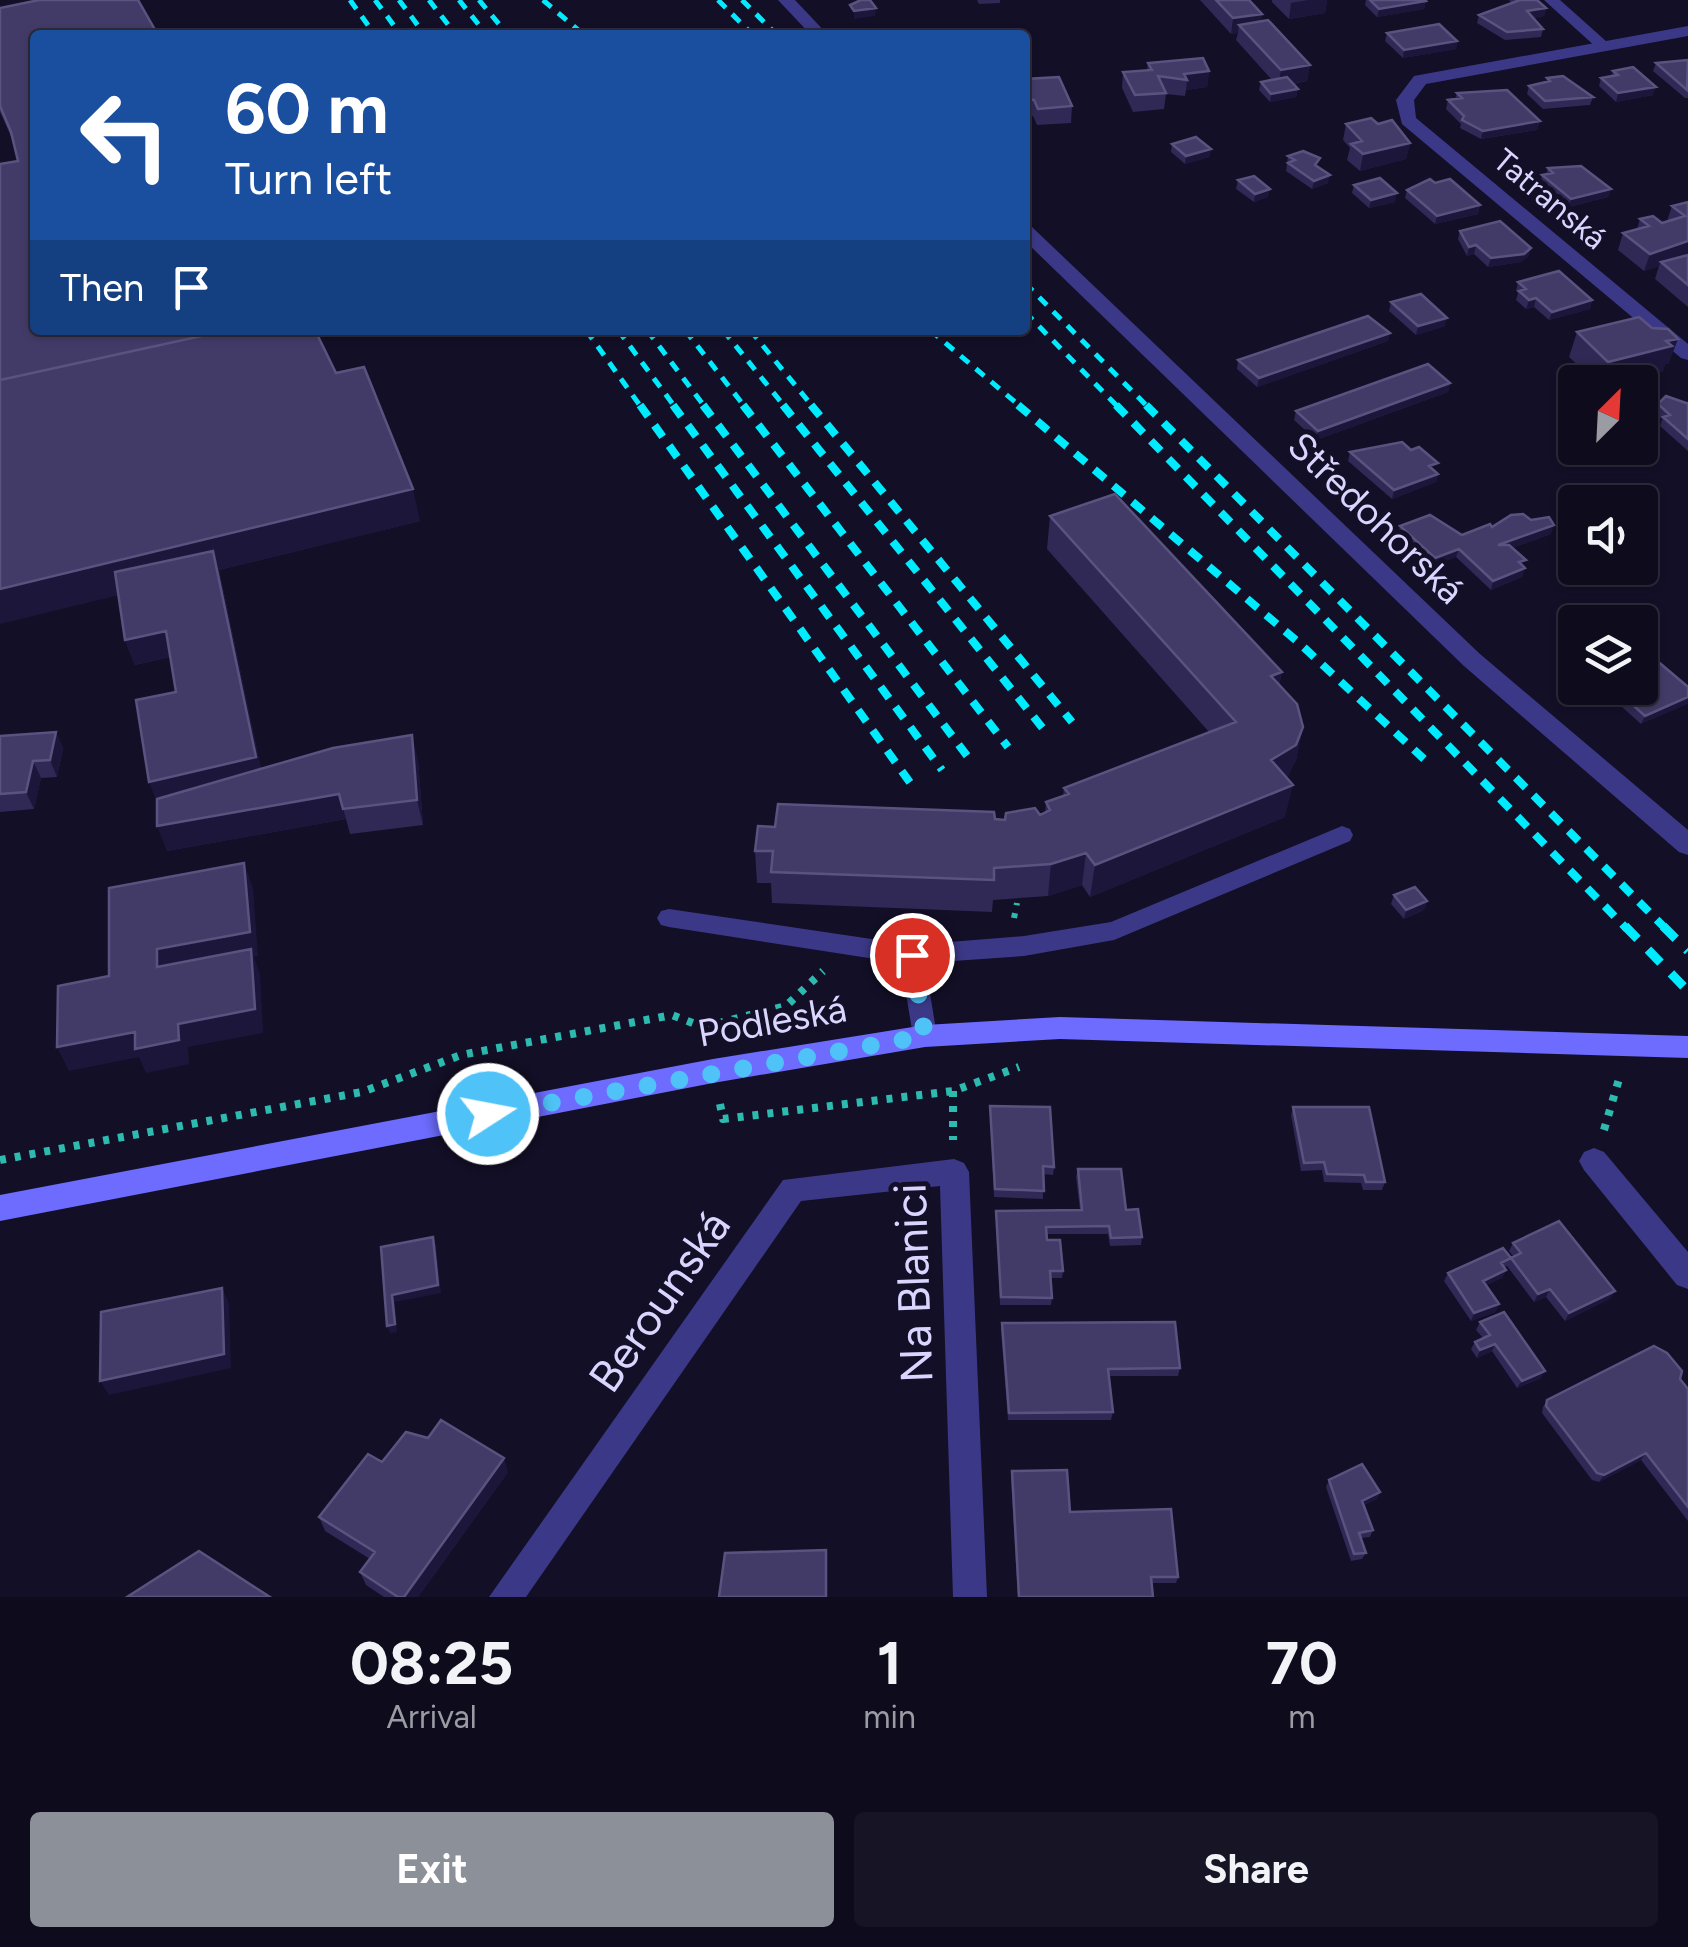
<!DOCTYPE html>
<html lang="en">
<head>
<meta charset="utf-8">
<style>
  :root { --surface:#0e0b1d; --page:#171426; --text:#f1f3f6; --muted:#9b9ba4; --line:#2e2b3b; --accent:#8c9099 }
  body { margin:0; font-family:Figtree,sans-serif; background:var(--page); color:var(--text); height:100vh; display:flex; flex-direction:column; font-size:38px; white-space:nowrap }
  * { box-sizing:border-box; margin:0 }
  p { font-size:32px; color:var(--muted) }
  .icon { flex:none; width:55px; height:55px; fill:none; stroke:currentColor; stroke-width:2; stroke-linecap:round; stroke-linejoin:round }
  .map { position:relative; height:1597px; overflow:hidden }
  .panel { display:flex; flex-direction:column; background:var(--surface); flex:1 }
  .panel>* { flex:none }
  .top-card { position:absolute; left:30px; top:30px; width:1000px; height:305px; border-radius:10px; box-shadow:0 2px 8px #0004,0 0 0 2px var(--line); background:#1a4fa0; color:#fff; overflow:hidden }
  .needle { width:65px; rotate:24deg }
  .controls { position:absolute; left:1558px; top:365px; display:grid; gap:20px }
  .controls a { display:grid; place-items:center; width:100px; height:100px; border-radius:10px; background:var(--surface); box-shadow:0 2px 8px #0004,0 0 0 2px var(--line); font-size:50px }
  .pin { position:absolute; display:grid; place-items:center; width:85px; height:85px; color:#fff; margin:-42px; border:5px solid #fff; border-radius:50%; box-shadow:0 2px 10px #0007 }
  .me { position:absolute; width:110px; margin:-55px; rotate:79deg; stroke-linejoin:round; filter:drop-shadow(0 0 8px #0008) }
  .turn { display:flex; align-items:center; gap:35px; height:210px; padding:0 30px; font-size:45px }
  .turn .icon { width:130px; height:130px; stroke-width:2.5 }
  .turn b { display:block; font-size:70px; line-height:85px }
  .then { display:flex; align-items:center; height:95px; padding:0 30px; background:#0003; gap:20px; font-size:38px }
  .eta { display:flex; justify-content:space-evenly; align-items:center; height:170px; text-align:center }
  .eta b { font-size:60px; font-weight:700; line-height:70px }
  .cta { display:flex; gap:20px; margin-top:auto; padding:20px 30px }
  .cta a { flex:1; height:115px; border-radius:10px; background:var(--accent); color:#fff; font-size:40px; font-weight:700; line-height:115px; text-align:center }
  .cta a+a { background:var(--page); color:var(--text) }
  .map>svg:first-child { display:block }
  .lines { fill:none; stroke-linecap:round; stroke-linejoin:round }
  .path-far1 { stroke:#2dbbaf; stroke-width:6; stroke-dasharray:5 8; stroke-linecap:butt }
  .path { stroke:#2dbbaf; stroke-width:8; stroke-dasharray:6 9; stroke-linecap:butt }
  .lane { fill:#3b3987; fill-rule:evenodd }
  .street { fill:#3b3987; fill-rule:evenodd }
  .secondary { fill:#6d6cff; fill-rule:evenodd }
  .rail-far2 { stroke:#01ebff; stroke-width:5; stroke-dasharray:11 9; stroke-linecap:butt }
  .rail-far1 { stroke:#01ebff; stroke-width:8; stroke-dasharray:14 11; stroke-linecap:butt }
  .rail { stroke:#01ebff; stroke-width:9; stroke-dasharray:18 15; stroke-linecap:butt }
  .wall { fill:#302855 }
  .shaded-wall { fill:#1d163b }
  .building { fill:#423b67; stroke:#5a537f; stroke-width:2.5 }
  .route { stroke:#4fc3f7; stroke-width:18; stroke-dasharray:0 32.4 }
  .labels { text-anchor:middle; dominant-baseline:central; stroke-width:10; stroke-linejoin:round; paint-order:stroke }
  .far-street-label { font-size:32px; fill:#d9d5ff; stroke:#130f27 }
  .street-label { font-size:38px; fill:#d9d5ff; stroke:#130f27 }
  .near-street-label { font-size:45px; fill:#d9d5ff; stroke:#130f27 }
</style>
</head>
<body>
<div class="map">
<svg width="1688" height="1597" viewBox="0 0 1688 1597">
  <rect width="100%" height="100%" fill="#130f27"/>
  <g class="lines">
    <!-- path-far1 -->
    <path class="path-far1" d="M1014,918L1017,903"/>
    <!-- path -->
    <path class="path" d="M703,1027L786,1006L823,971
      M953,1091V1140
      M720,1104L723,1119L953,1091L1019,1067
      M1604,1130L1619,1079
      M0,1160L362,1092L461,1055L672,1015L703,1027L706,1038"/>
    <!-- lane -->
    <path class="lane" d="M1544,0H1560L1607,42V48H1597Z
      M1342,826L1350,829L1353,835L1350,841L1114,940L1024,956L925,963L937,1036L934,1043L925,1046L916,1043L913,1036L901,963L669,927L661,925L657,918L661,911L669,909L912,945L1024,936L1111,922Z"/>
    <!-- street -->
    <path class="street" d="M778,0H795L828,35H811Z
      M1688,26V36L1426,84L1414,100L1416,118L1688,344V360L1681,358L1402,124L1396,100L1414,76Z
      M1025,225L1032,227L1480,654L1688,830V855L1679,852L1464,666L1025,241Z
      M1594,1148L1604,1152L1688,1252V1289L1677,1285L1584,1170L1579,1161L1584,1152Z
      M954,1159L964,1163L969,1172L987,1597H953L940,1186L801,1201L526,1597H489L783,1180Z"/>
    <!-- secondary -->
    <path class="secondary" d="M1060,1017L1688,1036V1058L1060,1039L925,1047L713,1083L0,1221V1195L713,1059L925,1025Z"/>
    <!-- rail-far2 -->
    <path class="rail-far2" d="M350,0L375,35
      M375,0L401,35
      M399,0L425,35
      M429,0L456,35
      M459,0L487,35
      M479,0L508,35
      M543,0L584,35
      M718,0L753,35
      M742,0L777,35
      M1025,283L1148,407
      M1025,312L1118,407
      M586,330L641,407
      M618,330L675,407
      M647,330L705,407
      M685,330L745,407
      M723,330L785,407
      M750,330L813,407
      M930,330L1021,407"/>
    <!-- rail-far1 -->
    <path class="rail-far1" d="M640,405L911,784
      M673,405L942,770
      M703,405L971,761
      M743,405L1008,747
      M783,405L1045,731
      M811,405L1072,722
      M1018,405L1298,642L1424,759
      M1116,405L1627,929
      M1146,405L1666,929"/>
    <!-- rail -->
    <path class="rail" d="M1625,926L1688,991
      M1663,926L1688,951"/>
  </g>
  <!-- wall -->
  <path class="wall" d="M977,0H1000V3L979,4Z
    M1200,0H1249L1262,14L1261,21L1310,65L1307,81L1293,84L1298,89L1296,97L1270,102L1259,90L1261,82L1272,80L1236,40L1238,33L1231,34Z
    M1272,0H1327L1325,13L1289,19L1272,2Z
    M1366,0H1425L1426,1L1424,9L1377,17L1365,5Z
    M1509,0H1537L1546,8L1544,16L1533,18L1543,29L1541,37L1505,40L1477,23L1479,15L1513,4Z
    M0,8L336,373L420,521L219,570L261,769L418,760L423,825L350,834L346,819L167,851L176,692L170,657L135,665L125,640L118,595L14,143L0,112Z
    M1387,33L1457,41L1456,49L1403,58L1385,41Z
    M1688,60V98H1685L1653,71L1656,63Z
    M1148,63L1209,71L1207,87L1186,90L1185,96L1166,94L1164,109L1133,112L1122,88L1123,72L1147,70Z
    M1613,71L1653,95L1616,102L1599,86L1601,78L1611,77Z
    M1547,78L1593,97L1590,105L1543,109L1527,94L1529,86L1546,82Z
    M1025,79L1072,106L1071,123L1037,125L1033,116L1025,115Z
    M1457,93L1540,121L1537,130L1481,139L1460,128L1461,124L1446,109L1448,100L1455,99Z
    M1346,124H1378L1410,143L1406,159L1360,171L1347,160L1350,148L1343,140Z
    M1172,144L1211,149L1209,157L1185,164L1171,152Z
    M1288,156L1318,167L1328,183L1312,189L1286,171Z
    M1548,168L1611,189L1608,197L1569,207L1540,183L1542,175L1546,174Z
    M1238,180L1268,197L1254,202L1236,189Z
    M1435,183L1480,205L1478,214L1435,224L1405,198L1407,190Z
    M1354,185L1395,202L1369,208L1352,193Z
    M1688,202V307L1655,279L1659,266L1644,271L1618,250L1623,233L1637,229L1640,219L1662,223L1667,221L1672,206Z
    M1460,231L1531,248L1528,256L1521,262L1488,267L1474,254L1467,256L1458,239Z
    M1518,282L1592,300L1590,309L1549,320L1534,307L1526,309L1516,300L1518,293L1516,291Z
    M1391,302L1445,326L1416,335L1389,311Z
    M1577,332L1669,363L1665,364L1663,371L1616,382H1596L1569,357Z
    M1388,341L1257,387L1237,369L1238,360Z
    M1450,383L1448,392L1316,440L1294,420L1296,411Z
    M1686,403H1688V451L1660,426L1662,419L1654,413L1658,404Z
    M1350,452L1438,474L1436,482L1392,499L1348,461Z
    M1050,516L1282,672L1279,685L1303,727L1296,760L1286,778L1285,817L1090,897L1082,885L1048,896L993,900L992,912L772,903L771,883H757L755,851L775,827L995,819L1005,820L1040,815L1045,813L1046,802L1063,796L1064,788L1209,732L1047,549Z
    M1531,520L1551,534L1512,548L1524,567L1522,577L1491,590L1456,557L1432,566L1398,535L1400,526L1462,535L1492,527Z
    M1688,687L1641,724L1602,689L1603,688Z
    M56,732L63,749L57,777L41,778L34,809L0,812V736Z
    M1394,895L1427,901L1424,910L1404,919L1391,904Z
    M990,1106L1054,1167L1053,1175L1043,1174V1199L994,1197Z
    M1293,1107L1385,1182L1382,1190H1363L1361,1183L1324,1182L1322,1170L1301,1171L1291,1115Z
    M1078,1169L1126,1210L1142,1237L1141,1245L1110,1246L1108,1234H1047V1240L1063,1271L1062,1278H1051L1052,1298L1051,1305H1000L996,1211L1080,1210L1076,1177Z
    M1513,1243L1611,1298L1565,1321L1546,1297L1534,1302L1507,1266L1504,1267L1506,1270L1502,1278L1486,1285L1499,1304L1495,1312L1471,1321L1444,1281L1448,1273L1511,1258L1514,1257L1509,1251Z
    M1480,1322L1541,1378L1517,1388L1492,1351L1477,1358L1471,1349L1475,1342L1483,1338L1476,1330Z
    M1002,1323L1180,1368L1178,1376H1109L1113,1412L1111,1420H1008L1001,1330Z
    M1680,1379L1688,1389V1521L1641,1460L1599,1482L1592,1480L1542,1413L1543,1407L1547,1400Z
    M382,1462L508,1472L418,1597H384L366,1585L360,1572L370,1559L325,1531L319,1517Z
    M1012,1471L1070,1512L1178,1577L1176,1583H1152L1153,1597H1018L1011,1478Z
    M1329,1480L1380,1492L1377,1499L1364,1505L1373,1530L1370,1537L1361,1538L1366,1553L1362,1559L1351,1561L1326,1487Z"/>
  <!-- shaded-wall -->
  <path class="shaded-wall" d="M1308,0H1327L1325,13L1289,19L1291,3Z
    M1426,1L1424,9L1377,17L1379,9Z
    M876,8L875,16L854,19V11Z
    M1546,8L1544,16L1525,19L1527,11Z
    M1262,14L1260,30L1239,25L1238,33L1231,34L1233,18Z
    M1457,41L1456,49L1403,58L1404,50Z
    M1310,65L1307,81L1278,86L1281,70Z
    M1209,71L1207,87L1186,90L1187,80L1184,74Z
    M1656,87L1653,95L1616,102L1618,93Z
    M1298,89L1296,97L1270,102L1271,94Z
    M1540,121L1537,130L1481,139L1483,131Z
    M1410,143L1406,159L1360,171L1363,154Z
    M1211,149L1209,157L1185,164L1186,156Z
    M1330,175L1328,183L1312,189L1314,181Z
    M1270,189L1268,197L1254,202L1255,194Z
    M1611,189L1608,197L1569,207L1571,199Z
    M1397,193L1395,202L1369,208L1371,200Z
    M1480,205L1478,214L1435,224L1437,216Z
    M1688,241V256L1661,262L1659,266L1644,271L1650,254Z
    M1476,245L1474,254L1467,256L1469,247Z
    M1531,248L1528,256L1521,262L1488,267L1491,258Z
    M1536,298L1534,307L1526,309L1529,300Z
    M1592,300L1590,309L1549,320L1552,312Z
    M1447,318L1445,326L1416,335L1418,326Z
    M1390,333L1388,341L1257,387L1259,378Z
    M1678,339L1669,363L1665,364L1663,371L1616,382H1601L1608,362Z
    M1450,383L1448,392L1316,440L1318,431Z
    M1438,474L1436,482L1392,499L1394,490Z
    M413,489L420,521L219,570L264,782L159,807L149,782L218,571L0,624V589Z
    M1554,525L1551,534L1496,554L1498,545Z
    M1459,549L1456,557L1432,566L1435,558Z
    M1525,568L1522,577L1491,590L1493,581Z
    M166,631L174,656L135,665L125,640Z
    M1282,672L1275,704L1271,676Z
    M1688,697V704L1641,724L1645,716Z
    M1303,727L1296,760L1288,777L1263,793L1271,760Z
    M56,732L63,749L57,777L50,760Z
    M412,735L418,760L423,825L417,800Z
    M33,761L41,778L34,809L26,792Z
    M1293,785L1285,817L1090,897L1095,865Z
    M339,794L346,819L167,851L157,826Z
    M1086,853L1082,885L1048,896L1051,864Z
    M244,863L253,888L258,956L254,957L260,974L263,1033L188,1047L189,1064L146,1073L139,1057L69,1071L57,1047L157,967V949Z
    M1427,901L1424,910L1404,919L1406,910Z
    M433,1237L436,1245L441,1293L395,1302L397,1332L390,1333L387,1326L392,1295Z
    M1506,1270L1502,1278L1479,1288L1483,1281Z
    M222,1288L229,1303L231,1368L109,1395L100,1381Z
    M1550,1289L1546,1297L1534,1302L1538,1294Z
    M1615,1291L1611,1298L1565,1321L1569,1313Z
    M1499,1304L1495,1312L1471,1321L1474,1313Z
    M1495,1344L1492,1351L1477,1358L1480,1350Z
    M1545,1371L1541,1378L1517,1388L1522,1381Z
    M1646,1453L1641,1460L1599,1482L1604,1475Z
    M504,1458L508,1472L418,1597H404Z
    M1380,1492L1377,1499L1359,1508L1362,1501Z"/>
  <!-- building -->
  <path class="building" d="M39,0H138L158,35H35V330H229L0,380V164L18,161L11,132L0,106V8Z
    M861,0H870L876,8L854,11L850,5Z
    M1216,0H1249L1262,14L1233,18Z
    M1370,0H1425L1426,1L1379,9Z
    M1520,0H1537L1546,8L1527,11L1543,29L1507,32L1479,15Z
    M1268,20L1310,65L1281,70L1239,25Z
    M1439,24L1457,41L1404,50L1387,33Z
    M1203,58L1209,71L1184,74L1187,80L1158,76L1166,93L1135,95L1123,72L1152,70L1148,63Z
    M1688,60L1687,90L1656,63Z
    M1633,67L1656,87L1618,93L1601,78L1618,75L1613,71Z
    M1563,76L1593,97L1545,101L1529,86L1550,81L1547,78Z
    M1059,77L1072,106L1038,109L1034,100L1025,99V79Z
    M1287,77L1298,89L1271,94L1261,82Z
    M1507,90L1540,121L1483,131L1462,120L1464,116L1448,100L1462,98L1457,93Z
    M1371,118L1378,124L1392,120L1410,143L1363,154L1351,144L1362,141L1346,124Z
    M1196,137L1211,149L1186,156L1172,144Z
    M1303,151L1320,158L1315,165L1330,175L1314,181L1288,163L1295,160L1288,156Z
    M1581,166L1611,189L1571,199L1542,175L1553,173L1548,168Z
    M1254,176L1270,189L1255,194L1238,180Z
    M1380,178L1397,193L1371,200L1354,185Z
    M1430,179L1435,183L1450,179L1480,205L1437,216L1407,190Z
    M1688,202V241L1650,254L1623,233L1649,226L1640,219L1653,216L1662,223L1685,216L1672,206Z
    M1500,221L1531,248L1524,254L1491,258L1476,245L1469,247L1460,231Z
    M1688,255V285L1661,262Z
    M1559,271L1592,300L1552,312L1536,298L1529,300L1519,291L1526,289L1518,282Z
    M1421,294L1447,318L1418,326L1391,302Z
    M1368,316L1390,333L1259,378L1238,360Z
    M1639,317L1652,328L1668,329L1678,339L1666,341L1672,346L1608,362L1577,332Z
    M229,330H315L336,373L364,367L413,489L0,589V380Z
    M1428,364L1450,383L1318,431L1296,411Z
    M1666,396L1686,403H1688V439L1663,417L1670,415L1658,404Z
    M1402,442L1411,450L1419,447L1438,463L1429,466L1438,474L1394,490L1350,452Z
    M1115,494L1282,672L1271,676L1297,704L1303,727L1296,745L1271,760L1293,785L1095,865L1086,853L1051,864L994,868V880L771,872L773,851H755L758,826L775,827L778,804L994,812L995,819L1005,820L1006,813L1035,808L1040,815L1050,810L1046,802L1069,794L1064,788L1236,722L1050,516Z
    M1523,514L1531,520L1549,517L1554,525L1498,545H1509L1526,560L1519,562L1525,568L1493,581L1459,549L1435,558L1400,526L1430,515L1462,535L1490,524L1492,527L1511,515Z
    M213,551L256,757L149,782L136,700L176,692L166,631L125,640L115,572Z
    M1655,659L1688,687V697L1645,716L1614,688H1640V665Z
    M56,732L50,760L33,761L26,792L0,794V736Z
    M412,735L417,800L343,809L339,794L157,826V799L333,748Z
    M244,863L250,932L157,949V967L251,949L255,1009L178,1024L179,1040L135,1049V1032L57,1047L58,986L109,976V888Z
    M1415,887L1427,901L1406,910L1394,895Z
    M990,1106L1050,1107L1054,1167L1043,1166L1044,1191L995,1189Z
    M1293,1107H1369L1385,1182H1366L1364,1175L1327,1174L1324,1162L1304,1163Z
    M1078,1169H1121L1126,1210L1138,1209L1142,1237L1111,1238L1109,1226L1046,1227L1047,1240H1060L1063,1271H1050L1052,1298L1001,1297L996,1211L1082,1210Z
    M1559,1221L1615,1291L1569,1313L1550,1289L1538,1294L1511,1258L1521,1253L1513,1243Z
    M433,1237L438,1285L392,1295L395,1324L387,1326L381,1247Z
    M1503,1248L1511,1258L1501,1263L1506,1270L1483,1281L1499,1304L1474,1313L1448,1273Z
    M222,1288L224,1354L100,1381L101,1312Z
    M1504,1312L1545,1371L1522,1381L1495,1344L1480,1350L1475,1342L1490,1335L1480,1322Z
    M1175,1322L1180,1368L1108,1369L1113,1412L1009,1413L1002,1323Z
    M1654,1346L1667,1353L1682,1371L1680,1379L1688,1389V1507L1646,1453L1604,1475L1597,1473L1546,1406L1547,1400Z
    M441,1420L504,1458L404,1597H398L360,1572L375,1552L319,1517L368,1454L382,1462L406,1432L428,1438Z
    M1362,1464L1380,1492L1362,1501L1373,1530L1359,1533L1366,1553L1354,1554L1329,1480Z
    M1067,1470L1070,1512L1171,1509L1178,1577H1151L1153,1597H1019L1012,1471Z
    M826,1550V1597H719L725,1553Z
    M199,1551L270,1597H127Z"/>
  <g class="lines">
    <!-- route -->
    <path class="route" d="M488,1114L925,1036L912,955"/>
  </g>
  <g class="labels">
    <!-- far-street labels -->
    <g class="far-street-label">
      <text transform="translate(1550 199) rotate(40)">Tatranská</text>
    </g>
    <!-- street labels -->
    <g class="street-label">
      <text transform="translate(1376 518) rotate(44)">Středohorská</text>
      <text transform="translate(772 1021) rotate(-10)">Podleská</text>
    </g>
    <!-- near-street labels -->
    <g class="near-street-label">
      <text transform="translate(913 1283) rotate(-92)">Na Blanici</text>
      <text transform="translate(659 1301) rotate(-55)">Berounská</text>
    </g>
  </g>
</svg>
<div class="controls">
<a><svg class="needle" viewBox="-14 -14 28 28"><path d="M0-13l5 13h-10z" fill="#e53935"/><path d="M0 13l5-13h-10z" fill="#9b9ba4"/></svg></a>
<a><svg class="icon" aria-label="sound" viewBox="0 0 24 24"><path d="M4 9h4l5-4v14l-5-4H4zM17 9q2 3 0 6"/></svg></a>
<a><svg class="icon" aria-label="layers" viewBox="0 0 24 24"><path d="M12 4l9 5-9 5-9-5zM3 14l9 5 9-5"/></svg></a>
</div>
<div class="pin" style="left:912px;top:955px;background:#d93025"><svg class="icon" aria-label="arrive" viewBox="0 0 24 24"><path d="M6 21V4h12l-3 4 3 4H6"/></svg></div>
<svg class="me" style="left:488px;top:1114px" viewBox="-20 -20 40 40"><circle r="17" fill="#4fc3f7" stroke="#fff" stroke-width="3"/><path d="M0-11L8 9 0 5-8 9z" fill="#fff"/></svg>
<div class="top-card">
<div class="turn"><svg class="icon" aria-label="left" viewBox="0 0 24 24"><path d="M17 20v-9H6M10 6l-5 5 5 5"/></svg><div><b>60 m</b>Turn left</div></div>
<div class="then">Then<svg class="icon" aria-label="arrive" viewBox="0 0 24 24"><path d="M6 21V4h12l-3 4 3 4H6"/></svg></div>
</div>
</div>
<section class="panel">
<div class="eta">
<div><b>08:25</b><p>Arrival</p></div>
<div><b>1</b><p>min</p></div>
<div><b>70</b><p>m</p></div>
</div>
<div class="cta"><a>Exit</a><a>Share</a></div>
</section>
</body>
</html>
